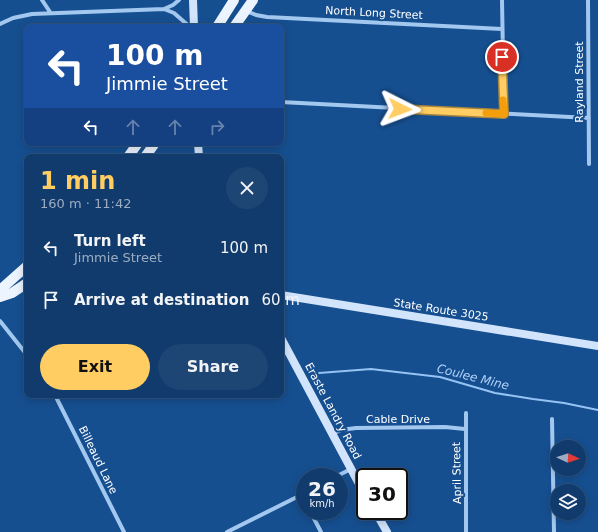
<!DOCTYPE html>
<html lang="en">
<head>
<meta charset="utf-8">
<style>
  :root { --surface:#103b6c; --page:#1e4674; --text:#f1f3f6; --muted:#9cadc2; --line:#30557f; --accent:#ffcd62 }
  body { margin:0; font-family:"DejaVu Sans",sans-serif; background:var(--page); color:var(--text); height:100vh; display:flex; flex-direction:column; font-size:15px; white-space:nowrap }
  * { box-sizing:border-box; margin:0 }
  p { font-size:13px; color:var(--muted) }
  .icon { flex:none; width:22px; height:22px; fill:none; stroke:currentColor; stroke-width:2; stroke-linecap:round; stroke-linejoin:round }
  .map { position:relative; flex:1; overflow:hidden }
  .sheet { position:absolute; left:24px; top:154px; width:260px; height:244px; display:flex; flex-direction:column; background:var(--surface); border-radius:8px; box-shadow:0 2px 10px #0003,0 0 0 1px var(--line) }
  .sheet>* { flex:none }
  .guide { position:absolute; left:24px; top:24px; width:260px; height:122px; border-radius:8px; box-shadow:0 2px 10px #0003,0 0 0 1px var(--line); background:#1a4fa0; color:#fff; overflow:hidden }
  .needle { width:26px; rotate:94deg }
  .fabs { position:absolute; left:550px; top:440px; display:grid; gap:8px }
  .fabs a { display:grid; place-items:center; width:36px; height:36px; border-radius:50%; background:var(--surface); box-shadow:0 2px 10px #0003,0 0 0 1px var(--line); font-size:20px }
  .speed { position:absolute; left:296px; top:468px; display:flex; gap:8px; font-size:20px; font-weight:700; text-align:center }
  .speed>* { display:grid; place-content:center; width:52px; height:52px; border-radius:50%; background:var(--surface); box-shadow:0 2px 10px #0003,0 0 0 1px var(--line); line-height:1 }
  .speed small { font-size:10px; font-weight:400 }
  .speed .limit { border:2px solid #111; border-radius:6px; background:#fff; color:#111 }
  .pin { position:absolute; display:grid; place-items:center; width:34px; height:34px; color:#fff; margin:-17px; border:2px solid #fff; border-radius:50%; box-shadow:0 1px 4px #0007 }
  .me { position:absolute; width:44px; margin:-22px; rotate:93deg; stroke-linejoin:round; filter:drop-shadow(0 0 3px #0008) }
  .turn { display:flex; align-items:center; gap:14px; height:84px; padding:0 16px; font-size:18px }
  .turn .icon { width:52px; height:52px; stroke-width:2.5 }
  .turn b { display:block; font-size:28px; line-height:34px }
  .lanes { display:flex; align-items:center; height:38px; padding:0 16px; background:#0003; justify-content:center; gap:20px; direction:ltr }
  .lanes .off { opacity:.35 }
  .round { display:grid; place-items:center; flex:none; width:42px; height:42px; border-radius:21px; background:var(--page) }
  .head { display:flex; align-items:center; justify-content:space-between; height:68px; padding:0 16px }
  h1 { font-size:24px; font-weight:700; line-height:30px; color:var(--accent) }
  .cta { display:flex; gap:8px; margin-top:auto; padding:8px 16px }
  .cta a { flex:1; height:46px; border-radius:24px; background:var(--accent); color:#111; font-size:16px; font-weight:700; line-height:46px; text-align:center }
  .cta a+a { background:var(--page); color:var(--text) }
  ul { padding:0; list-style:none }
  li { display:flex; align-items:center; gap:12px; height:52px; padding:0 16px }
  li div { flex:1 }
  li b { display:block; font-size:15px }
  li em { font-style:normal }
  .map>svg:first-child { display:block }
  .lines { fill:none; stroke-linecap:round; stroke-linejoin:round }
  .stream { stroke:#95c3f3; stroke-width:2 }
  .street { stroke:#a3c8f0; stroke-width:4 }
  .secondary { stroke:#d1e4fb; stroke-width:8 }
  .primary { stroke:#ecf4ff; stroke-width:10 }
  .route-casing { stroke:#a68540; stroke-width:10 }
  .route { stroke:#ffcd62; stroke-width:7 }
  .slow { stroke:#f59e0b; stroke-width:7 }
  .labels { text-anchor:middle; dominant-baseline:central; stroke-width:4; stroke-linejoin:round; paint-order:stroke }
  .street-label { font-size:11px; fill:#fff; stroke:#164f90 }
  .water-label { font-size:12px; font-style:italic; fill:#afd2f7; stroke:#164f90 }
</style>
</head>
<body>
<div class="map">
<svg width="598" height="532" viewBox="0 0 598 532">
  <rect width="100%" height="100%" fill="#164f90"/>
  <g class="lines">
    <!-- stream -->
    <path class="stream" d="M319,373L371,369L440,377L495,393L533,399L564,403L598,410"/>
    <!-- street -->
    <path class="street" d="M42,0L50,12
      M502,0L504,114
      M588,0L589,164
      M164,9L174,13L190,27
      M246,11L256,15L267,17L502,29
      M0,24L13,18L32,14L164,9L173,5L179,0
      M281,102L589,118
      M0,321L27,355
      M55,395L124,532
      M466,413V532
      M552,419L554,532
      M332,434L341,430L356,428L445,427L465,429
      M335,477L351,469
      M302,494L305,501
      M310,511L321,532
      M227,532L305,493"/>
    <!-- secondary -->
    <path class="secondary" d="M193,0L194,27
      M198,143L199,157
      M281,295L598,346
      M281,338L365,495
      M375,511L387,532"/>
    <!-- primary -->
    <path class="primary" d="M217,27L234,0
      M234,27L253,0
      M128,157L138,143
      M145,157L155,143
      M0,290L27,266
      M0,297L12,293L27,283"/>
  </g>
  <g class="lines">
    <!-- route casing -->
    <g class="route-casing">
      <path id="route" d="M400,109L504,114L502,57"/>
    </g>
    <!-- route -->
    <use href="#route" class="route"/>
    <!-- slow -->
    <path class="slow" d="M486,113L504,114L503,100"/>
  </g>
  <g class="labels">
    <!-- street labels -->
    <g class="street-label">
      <text transform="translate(374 13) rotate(3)">North Long Street</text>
      <text transform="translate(579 82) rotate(-90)">Rayland Street</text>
      <text transform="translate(441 310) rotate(9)">State Route 3025</text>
      <text transform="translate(333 411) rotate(62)">Eraste Landry Road</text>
      <text x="398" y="419">Cable Drive</text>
      <text transform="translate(98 460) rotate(64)">Billeaud Lane</text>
      <text transform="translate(457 473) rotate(-91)">April Street</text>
    </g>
    <!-- water labels -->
    <g class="water-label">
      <text transform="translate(473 377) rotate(14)">Coulee Mine</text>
    </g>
  </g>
</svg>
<div class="fabs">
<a><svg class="needle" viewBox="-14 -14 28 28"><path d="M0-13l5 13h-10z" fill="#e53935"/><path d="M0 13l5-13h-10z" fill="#9cadc2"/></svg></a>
<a><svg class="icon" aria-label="layers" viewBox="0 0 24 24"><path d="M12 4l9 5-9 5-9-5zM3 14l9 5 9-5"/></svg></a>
</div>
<div class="speed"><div>26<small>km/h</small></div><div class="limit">30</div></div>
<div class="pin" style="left:502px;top:57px;background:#d93025"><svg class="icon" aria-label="arrive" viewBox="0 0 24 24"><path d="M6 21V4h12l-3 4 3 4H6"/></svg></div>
<svg class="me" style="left:400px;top:109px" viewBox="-20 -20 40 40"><path d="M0-17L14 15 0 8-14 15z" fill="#ffcd62" stroke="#fff" stroke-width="4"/></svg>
<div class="guide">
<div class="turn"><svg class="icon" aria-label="left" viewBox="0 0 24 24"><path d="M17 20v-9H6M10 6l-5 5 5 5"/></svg><div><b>100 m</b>Jimmie Street</div></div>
<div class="lanes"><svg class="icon" aria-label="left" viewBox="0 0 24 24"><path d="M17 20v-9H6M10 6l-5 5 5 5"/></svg><svg class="icon off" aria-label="ahead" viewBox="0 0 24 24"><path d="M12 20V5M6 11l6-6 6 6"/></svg><svg class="icon off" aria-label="ahead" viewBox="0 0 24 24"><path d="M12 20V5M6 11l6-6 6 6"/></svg><svg class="icon off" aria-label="right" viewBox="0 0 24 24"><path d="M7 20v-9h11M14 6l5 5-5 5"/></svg></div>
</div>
<section class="sheet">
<div class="head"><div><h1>1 min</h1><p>160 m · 11:42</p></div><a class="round"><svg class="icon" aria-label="close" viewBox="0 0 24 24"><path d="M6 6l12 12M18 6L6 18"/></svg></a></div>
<ul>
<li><svg class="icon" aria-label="left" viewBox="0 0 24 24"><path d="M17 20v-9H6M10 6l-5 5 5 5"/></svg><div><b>Turn left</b><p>Jimmie Street</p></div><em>100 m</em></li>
<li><svg class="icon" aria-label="arrive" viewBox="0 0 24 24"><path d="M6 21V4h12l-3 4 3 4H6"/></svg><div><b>Arrive at destination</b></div><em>60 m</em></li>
</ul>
<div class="cta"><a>Exit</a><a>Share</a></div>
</section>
</div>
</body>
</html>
